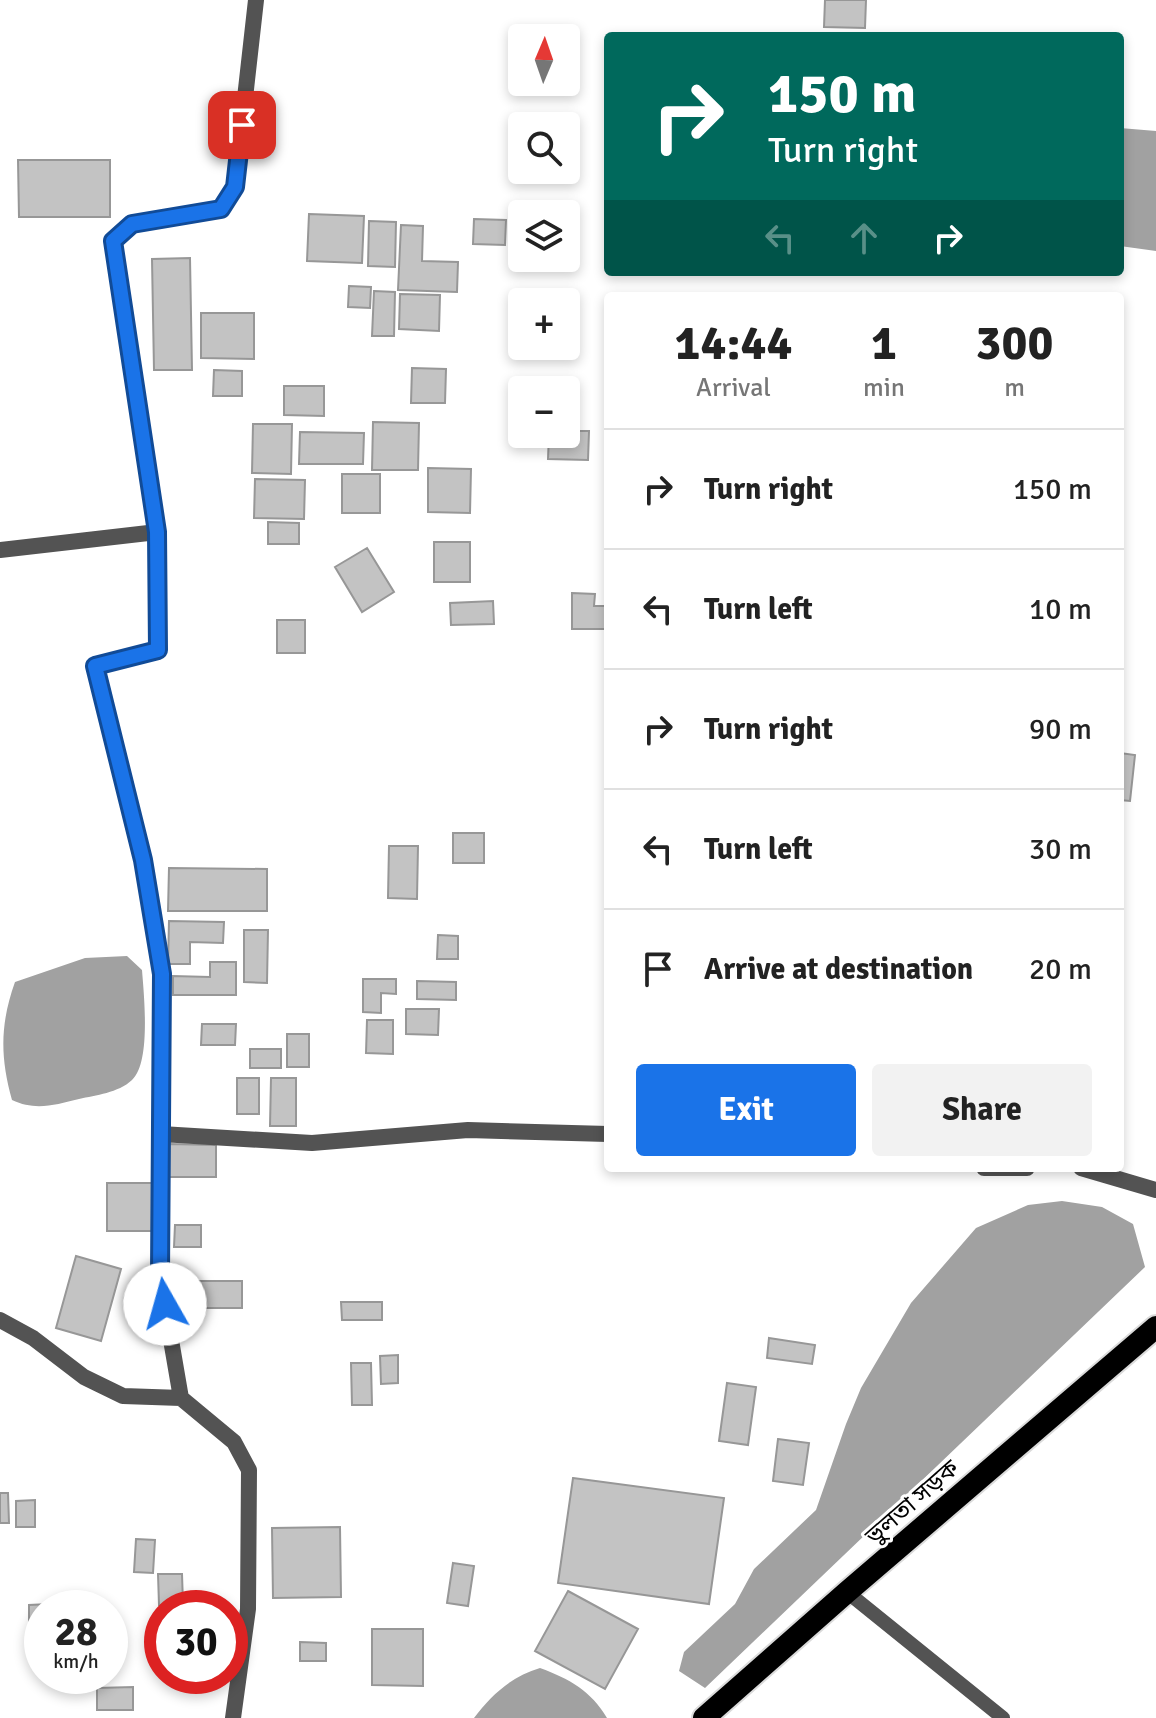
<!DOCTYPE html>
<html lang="en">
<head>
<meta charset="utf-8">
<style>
  :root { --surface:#fff; --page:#f2f2f2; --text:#222; --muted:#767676; --line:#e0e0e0; --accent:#1a73e8 }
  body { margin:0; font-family:Signika,"Noto Sans Bengali",sans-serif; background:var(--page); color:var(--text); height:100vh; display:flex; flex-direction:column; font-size:30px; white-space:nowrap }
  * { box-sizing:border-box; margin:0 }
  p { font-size:26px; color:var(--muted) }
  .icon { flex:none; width:44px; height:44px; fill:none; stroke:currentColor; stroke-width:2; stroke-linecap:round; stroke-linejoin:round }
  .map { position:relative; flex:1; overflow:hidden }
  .details { position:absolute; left:604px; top:292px; width:520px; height:880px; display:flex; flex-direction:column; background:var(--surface); border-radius:8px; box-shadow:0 4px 12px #0003 }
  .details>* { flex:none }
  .guide { position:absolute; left:604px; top:32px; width:520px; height:244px; border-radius:8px; box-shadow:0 4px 12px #0003; background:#00695c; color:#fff; overflow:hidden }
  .needle { width:52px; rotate:2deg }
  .controls { position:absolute; left:508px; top:24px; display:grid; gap:16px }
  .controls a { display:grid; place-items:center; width:72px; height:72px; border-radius:8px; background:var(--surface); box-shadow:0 4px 12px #0003; font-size:40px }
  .speed { position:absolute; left:24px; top:1590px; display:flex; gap:16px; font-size:40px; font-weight:700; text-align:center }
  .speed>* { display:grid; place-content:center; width:104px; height:104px; border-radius:50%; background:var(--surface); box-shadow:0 4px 12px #0003; line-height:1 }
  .speed small { font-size:20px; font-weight:400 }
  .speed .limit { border:12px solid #d22; background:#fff; color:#111 }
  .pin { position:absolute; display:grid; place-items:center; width:68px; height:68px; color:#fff; margin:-34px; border-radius:16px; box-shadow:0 4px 12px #0006 }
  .me { position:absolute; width:88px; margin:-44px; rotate:353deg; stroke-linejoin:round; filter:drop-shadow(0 0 6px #0008) }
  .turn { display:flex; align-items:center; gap:28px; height:168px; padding:0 32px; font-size:36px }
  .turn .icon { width:104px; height:104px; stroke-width:2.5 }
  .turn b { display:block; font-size:56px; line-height:68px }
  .lanes { display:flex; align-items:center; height:76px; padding:0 32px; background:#0003; justify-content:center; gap:40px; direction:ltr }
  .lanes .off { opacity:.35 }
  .eta { display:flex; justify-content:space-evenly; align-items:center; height:136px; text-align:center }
  .eta b { font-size:48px; font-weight:700; line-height:56px }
  .primary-button { display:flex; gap:16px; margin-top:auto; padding:16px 32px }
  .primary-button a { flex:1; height:92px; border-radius:8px; background:var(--accent); color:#fff; font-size:32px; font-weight:700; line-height:92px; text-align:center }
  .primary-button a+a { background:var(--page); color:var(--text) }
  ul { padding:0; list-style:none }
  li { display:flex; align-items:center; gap:24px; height:120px; padding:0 32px; border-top:2px solid var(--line) }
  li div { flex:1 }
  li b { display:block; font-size:30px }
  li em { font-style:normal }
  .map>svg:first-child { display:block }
  .water { fill:#a1a1a1 }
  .building { fill:#c3c3c3; stroke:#979797; stroke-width:2 }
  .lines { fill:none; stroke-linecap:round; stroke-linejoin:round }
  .trunk-casing { stroke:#dbdbdb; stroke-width:26 }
  .service { stroke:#535353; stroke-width:14 }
  .minor { stroke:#535353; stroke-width:16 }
  .trunk { stroke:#000; stroke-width:22 }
  .route-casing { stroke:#114b97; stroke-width:20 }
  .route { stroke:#1a73e8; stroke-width:14 }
  .labels { text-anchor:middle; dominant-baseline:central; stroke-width:6; stroke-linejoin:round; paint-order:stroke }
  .street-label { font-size:24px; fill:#000; stroke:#fff }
</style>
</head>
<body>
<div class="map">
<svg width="1156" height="1718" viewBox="0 0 1156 1718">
  <rect width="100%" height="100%" fill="#fff"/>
  <!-- water -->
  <path class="water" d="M1120,128L1156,131V251L1120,246Z
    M127,956L142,970C144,996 151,1063 132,1080C118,1093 96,1095 79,1099C55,1105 35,1111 12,1100C0,1057 0,1024 15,982L85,958Z
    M1062,1201L1102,1207L1133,1224L1145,1267L705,1688L679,1671L684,1652L735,1604L754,1569L816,1510L846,1424L861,1388L911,1303L976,1228L1028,1205Z
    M540,1668C570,1679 591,1691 607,1718H474C491,1695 512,1676 540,1668Z"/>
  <!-- building -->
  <path class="building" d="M825,0H866L865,28L824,27Z
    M18,160H110V217H19Z
    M309,214L364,216L362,263L307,261Z
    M474,219L506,220L505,245L473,244Z
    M369,221L396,222L395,267L368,266Z
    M401,225L423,226L422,261L458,262L457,292L398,290Z
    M190,258L192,370H154L152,259Z
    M349,286L371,287L370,308L348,307Z
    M374,291L395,292L394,336H372Z
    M400,294L440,295L439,331L399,329Z
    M201,313H254V359L201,358Z
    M412,368L446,369L445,403H411Z
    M214,370L242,371V396H213Z
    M284,386H324V416L284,415Z
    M373,422L419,423L418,470H372Z
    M253,424H292L291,474L252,473Z
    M566,431H589L588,460L548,459L549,434H566Z
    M300,432L364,433L363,464H299Z
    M428,468L471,469L470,513L428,512Z
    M342,474H380V513H342Z
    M255,479L305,480L304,519L254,518Z
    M268,522L299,523V544H268Z
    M434,542H470V582H434Z
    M367,548L394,592L362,612L335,567Z
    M572,593L595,594L594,606H608V629H572Z
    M493,601L494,624L451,625L450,603Z
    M277,620H305V653H277Z
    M1120,753L1135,755L1130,801L1120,800Z
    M453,833H484V863H453Z
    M389,846H418L417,899L388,898Z
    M169,868L267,869V911H168Z
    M169,921L224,922L223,943L190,942V964H168Z
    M244,930H268L267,983L244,982Z
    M438,935L458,936V959H437Z
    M210,962H236V995H173V976L210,977Z
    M363,979H396V994L381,993V1013L363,1012Z
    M417,981L456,982V1000L417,999Z
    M406,1009H439L438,1035L406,1034Z
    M367,1020H393V1054L366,1053Z
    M202,1024H236L235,1045H201Z
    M287,1034H309V1067H287Z
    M250,1049H281V1068H250Z
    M237,1078H259V1114H237Z
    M271,1078H296V1126H270Z
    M169,1144L216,1145V1177H168Z
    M107,1183H153V1231H107Z
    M175,1225H201V1247H174Z
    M76,1256L121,1269L101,1341L56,1328Z
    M190,1281H242V1308H190Z
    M341,1302H382V1320H342Z
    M769,1338L815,1345L812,1364L767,1358Z
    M398,1355V1383L381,1384L380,1356Z
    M351,1363H371L372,1405H352Z
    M727,1383L756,1387L748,1445L719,1441Z
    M778,1439L809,1443L803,1485L773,1481Z
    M573,1478L724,1498L709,1604L558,1583Z
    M0,1493H8L9,1523H0Z
    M35,1500V1527H16V1501Z
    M340,1527L341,1597L273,1598L272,1528Z
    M136,1539L155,1540L153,1573L134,1572Z
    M453,1563L474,1566L468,1606L447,1603Z
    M158,1574H182L183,1604L159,1605Z
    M568,1591L638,1629L605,1689L535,1651Z
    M50,1604V1608H42V1633L29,1634V1605Z
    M100,1604L101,1608H60V1605Z
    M372,1629H423V1686L372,1685Z
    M300,1642L326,1643V1661H300Z
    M133,1687V1710H97V1688Z"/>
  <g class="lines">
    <!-- trunk casing -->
    <g class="trunk-casing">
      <path id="trunk" d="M704,1718L847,1592L1156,1327"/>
    </g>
    <!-- service -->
    <path class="service" d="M847,1592L1003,1718"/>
    <!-- minor -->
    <path class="minor" d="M0,550L157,532
      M161,1134L312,1143L468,1130L608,1134
      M984,1168H1027
      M1081,1168L1156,1190
      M0,1320L33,1338L84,1377L123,1396L181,1398
      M233,1718L248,1609L249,1470L234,1442L181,1398L160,1276L162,974L143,860L95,666L158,650L157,532L113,241L132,224L221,209L235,187L256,0"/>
    <!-- trunk -->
    <use href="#trunk" class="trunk"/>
  </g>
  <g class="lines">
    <!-- route casing -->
    <g class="route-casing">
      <path id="route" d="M165,1304L160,1276L162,974L143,860L95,666L158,650L157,532L113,241L132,224L221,209L235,187L242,125"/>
    </g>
    <!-- route -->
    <use href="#route" class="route"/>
  </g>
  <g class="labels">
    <!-- street labels -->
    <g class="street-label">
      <text transform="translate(912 1502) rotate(-41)">ভুলতা সড়ক</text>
    </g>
  </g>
</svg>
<div class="controls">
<a><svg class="needle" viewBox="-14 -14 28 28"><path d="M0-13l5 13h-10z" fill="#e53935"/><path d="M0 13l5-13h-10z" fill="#767676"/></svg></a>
<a><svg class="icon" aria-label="search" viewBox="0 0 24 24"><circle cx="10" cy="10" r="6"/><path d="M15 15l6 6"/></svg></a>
<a><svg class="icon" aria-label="layers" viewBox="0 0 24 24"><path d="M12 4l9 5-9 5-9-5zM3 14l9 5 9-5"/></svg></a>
<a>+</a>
<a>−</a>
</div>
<div class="speed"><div>28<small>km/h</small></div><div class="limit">30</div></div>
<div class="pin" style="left:242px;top:125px;background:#d93025"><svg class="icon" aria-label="arrive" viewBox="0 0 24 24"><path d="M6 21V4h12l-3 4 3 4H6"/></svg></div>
<svg class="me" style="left:165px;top:1304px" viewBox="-20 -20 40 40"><circle r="19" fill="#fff"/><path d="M0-13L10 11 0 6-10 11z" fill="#1a73e8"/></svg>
<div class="guide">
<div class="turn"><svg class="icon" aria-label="right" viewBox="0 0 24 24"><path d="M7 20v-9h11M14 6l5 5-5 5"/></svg><div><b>150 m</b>Turn right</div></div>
<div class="lanes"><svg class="icon off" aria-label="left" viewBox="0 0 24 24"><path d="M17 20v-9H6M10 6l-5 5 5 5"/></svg><svg class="icon off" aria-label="ahead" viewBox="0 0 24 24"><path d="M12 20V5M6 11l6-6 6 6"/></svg><svg class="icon" aria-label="right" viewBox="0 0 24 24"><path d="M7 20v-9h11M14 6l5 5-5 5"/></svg></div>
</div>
<section class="details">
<div class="eta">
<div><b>14:44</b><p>Arrival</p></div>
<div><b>1</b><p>min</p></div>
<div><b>300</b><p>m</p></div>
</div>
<ul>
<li><svg class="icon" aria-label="right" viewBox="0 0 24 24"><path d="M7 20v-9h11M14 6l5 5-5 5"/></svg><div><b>Turn right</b></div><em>150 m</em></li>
<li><svg class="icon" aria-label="left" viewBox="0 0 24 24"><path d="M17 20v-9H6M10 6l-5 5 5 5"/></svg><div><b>Turn left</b></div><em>10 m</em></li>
<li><svg class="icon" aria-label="right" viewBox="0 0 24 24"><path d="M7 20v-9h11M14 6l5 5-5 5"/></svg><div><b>Turn right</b></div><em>90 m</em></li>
<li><svg class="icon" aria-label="left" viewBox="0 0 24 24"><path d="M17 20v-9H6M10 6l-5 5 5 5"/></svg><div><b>Turn left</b></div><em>30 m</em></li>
<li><svg class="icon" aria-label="arrive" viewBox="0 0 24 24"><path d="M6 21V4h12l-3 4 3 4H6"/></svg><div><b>Arrive at destination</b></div><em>20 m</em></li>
</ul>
<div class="primary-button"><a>Exit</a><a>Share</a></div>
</section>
</div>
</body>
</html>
